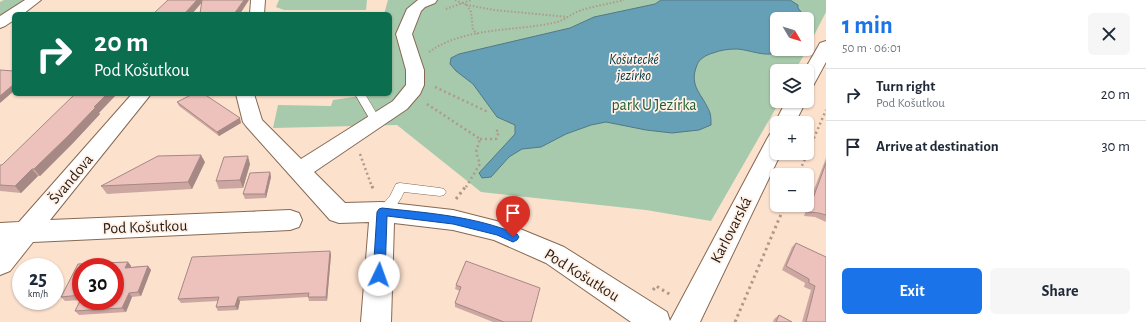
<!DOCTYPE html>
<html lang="en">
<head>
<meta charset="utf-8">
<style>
  :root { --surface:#fff; --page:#f6f6f7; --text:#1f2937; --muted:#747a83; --line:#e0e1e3; --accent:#1a73e8 }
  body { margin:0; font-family:"Alegreya Sans",sans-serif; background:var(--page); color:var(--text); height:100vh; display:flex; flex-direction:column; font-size:15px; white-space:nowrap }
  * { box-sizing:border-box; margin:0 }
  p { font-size:13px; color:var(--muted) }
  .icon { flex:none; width:22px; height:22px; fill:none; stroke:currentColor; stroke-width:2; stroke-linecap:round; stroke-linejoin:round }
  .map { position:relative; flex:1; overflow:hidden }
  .side { display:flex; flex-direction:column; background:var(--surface); width:320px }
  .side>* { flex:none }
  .guide { position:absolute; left:12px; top:12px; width:380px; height:84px; border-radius:6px; box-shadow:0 1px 3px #0004; background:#0b6e4f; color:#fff; overflow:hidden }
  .needle { width:26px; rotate:128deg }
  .controls { position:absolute; left:770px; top:12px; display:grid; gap:8px }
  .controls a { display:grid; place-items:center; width:44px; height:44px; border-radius:6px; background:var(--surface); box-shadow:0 1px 3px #0004; font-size:20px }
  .speed { position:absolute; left:12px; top:258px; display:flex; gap:8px; font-size:20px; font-weight:700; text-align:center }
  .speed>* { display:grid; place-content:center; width:52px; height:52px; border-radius:50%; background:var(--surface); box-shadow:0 1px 3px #0004; line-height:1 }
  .speed small { font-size:10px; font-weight:400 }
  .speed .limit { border:6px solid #d22; background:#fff; color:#111 }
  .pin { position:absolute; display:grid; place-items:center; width:34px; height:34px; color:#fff; margin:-41px -17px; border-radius:50% 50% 50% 0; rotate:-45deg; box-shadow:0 0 4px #0007 }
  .pin .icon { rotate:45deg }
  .me { position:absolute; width:44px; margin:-22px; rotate:3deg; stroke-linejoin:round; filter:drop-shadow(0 0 3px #0008) }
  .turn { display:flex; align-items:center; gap:14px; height:84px; padding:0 16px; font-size:18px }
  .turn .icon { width:52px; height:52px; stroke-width:2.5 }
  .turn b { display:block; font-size:28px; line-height:34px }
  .round { display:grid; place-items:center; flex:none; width:42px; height:42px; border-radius:6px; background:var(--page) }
  .summary { display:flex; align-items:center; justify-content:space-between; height:68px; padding:0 16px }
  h1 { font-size:24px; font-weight:600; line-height:30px; color:var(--accent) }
  .button { display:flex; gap:8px; margin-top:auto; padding:8px 16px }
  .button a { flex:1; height:46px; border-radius:6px; background:var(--accent); color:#fff; font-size:16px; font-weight:600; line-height:46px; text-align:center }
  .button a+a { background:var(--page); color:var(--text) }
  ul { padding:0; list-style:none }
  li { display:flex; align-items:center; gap:12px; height:52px; padding:0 16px; border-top:1px solid var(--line) }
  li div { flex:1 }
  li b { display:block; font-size:15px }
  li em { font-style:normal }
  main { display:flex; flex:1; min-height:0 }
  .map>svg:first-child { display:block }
  .green { fill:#a7caac }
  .water { fill:#66a0b6; stroke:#537885 }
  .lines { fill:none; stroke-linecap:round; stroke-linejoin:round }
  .lane-casing { stroke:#866953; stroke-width:1 }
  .street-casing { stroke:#866953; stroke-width:2 }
  .path-far2 { stroke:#af9a8a; stroke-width:2; stroke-dasharray:1.5 2; stroke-linecap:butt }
  .path-far1 { stroke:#af9a8a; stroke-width:2.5; stroke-dasharray:2 3; stroke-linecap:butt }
  .path { stroke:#af9a8a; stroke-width:3; stroke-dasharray:2.5 3.5; stroke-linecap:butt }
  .lane { fill:#fff; fill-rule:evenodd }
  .street { fill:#fff; fill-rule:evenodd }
  .wall { fill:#cca7a2; fill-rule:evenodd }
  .shaded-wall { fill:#a68884 }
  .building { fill:#edc2bc; stroke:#a68884 }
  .route { fill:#1a73e8; stroke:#114b97 }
  .labels { text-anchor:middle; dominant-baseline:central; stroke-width:3.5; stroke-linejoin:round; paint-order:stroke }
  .far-water-label { font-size:14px; font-style:italic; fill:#003747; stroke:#fff1e7 }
  .park-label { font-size:16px; fill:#215f31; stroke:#fff1e7 }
  .street-label { font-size:16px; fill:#271c12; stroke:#fff1e7 }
</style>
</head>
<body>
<main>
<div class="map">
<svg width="826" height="322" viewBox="0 0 826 322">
  <rect width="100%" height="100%" fill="#fce1cd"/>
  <!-- green -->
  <path class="green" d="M4,0H25L0,17V2Z
    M279,0H367L366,10H284L276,7Z
    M388,0H826V12L807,49V19H777V49H807L795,71H777V101H780L711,221L646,210L481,192L397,125L273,128L278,105L331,106L333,100L374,94H390V14H384Z"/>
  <!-- water -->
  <path class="water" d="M661,0H790L798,5V8L806,18L777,19V49H784C770,60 752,50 737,49C728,49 721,50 713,53C706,55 699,59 697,65C688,87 703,94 710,113C711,116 711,121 711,125L699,130L672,133L646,130L606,122L591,125L566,134L541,147L522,149L509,157L491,177L482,178L479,173L515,134V125L497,117L473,84L456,71L450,64L451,58L459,54L570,28L594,17L655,4Z"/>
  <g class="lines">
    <!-- lane casing -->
    <g class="lane-casing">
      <path id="lane" d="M355,94H365L381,121L380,123H372Z
        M400,183L440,188L444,189L446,192L444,195L440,196L404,192C400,201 390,219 378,215L376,212L390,196L396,184Z"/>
    </g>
    <!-- street casing -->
    <g class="street-casing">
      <path id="street" d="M25,0H41L23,14H14V20L5,26L0,28V16Z
        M251,0H265L264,14H250Z
        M418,0H437L435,3L425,7L421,11L412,34L424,70V85L420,94L407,109L314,172L345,203L382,202L453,210L508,224L564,247L667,312L670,321L767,139L770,134L777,132V153H781L700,322H631L546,263L494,240L453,230L394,223L391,322H361L369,222L339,223L330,220L246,126L243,122L236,94H254L262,120L301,159L393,101L406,85V70L396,34L407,9Z
        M826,41V62L813,86L807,87V71H804L820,43Z
        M132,94H151L50,220L290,210L299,213L302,220L299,227L290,230L33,242L10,271L0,275V223L19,222Z
        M786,101H806L795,123H777V126L775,123Z"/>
    </g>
    <!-- path-far2 -->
    <path class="path-far2" d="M455,0L467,5
      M446,9L471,0
      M478,34L473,30L471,12L467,5L494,10L568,17
      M429,52C466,26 515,32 557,22C565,20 571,14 579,11C593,6 609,4 624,0"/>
    <!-- path-far1 -->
    <path class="path-far1" d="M435,87L488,112
      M427,104L480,139L476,152L480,164L466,187
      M480,139H496L499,132L496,130
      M360,154L372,187
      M798,175L826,110"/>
    <!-- path -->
    <path class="path" d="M372,186L374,191
      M456,199L466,186
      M653,290L656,286L671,295
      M735,322L785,205"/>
    <!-- lane -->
    <use href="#lane" class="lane"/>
    <!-- street -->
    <use href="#street" class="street"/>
  </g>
  <!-- wall -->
  <path class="wall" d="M177,102L241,123L219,136L179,106Z
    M99,113L100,114L73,143L40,176H38L21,193L0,191V165H2Z
    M826,158V222L815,217L804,216Z
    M205,162L192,189L107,194L101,186Z
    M250,164L243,188L219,189L216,181Z
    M270,172L271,177L266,198L245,199L243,194Z
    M796,243L826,257V322H802L811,290L804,287L805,283L782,270L792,247Z
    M330,251L331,255L327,301H309L308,297L240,301L238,310L218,311L216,307L218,301L181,303L178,299Z
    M466,261L531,322H493L455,307V303L460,291L455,289L456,285Z
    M128,262L131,266V267L148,266L151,270L141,296L132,297L126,312L79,315L75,311L81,300L65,301L61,297L78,264ZM81,267H115V301H81Z
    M779,315L792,322H773L774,319Z"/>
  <!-- shaded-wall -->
  <path class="shaded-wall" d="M197,0H204L192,14H184Z
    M244,0H249L240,14H234Z
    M14,84V91L0,103V96Z
    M107,94H117L99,113L100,114L73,143L40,176L34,169Z
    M240,118L241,123L219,136L217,132Z
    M201,155L205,162L192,189L188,182Z
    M248,156L250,164L243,188L240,180Z
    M32,169L38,176L21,193L15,186Z
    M270,172L271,177L266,198L265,194Z
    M330,251L331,255L327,301L326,297Z
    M128,262L131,266L129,272L125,268Z
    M148,266L151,270L141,296L138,292Z
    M129,293L132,297L126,312L122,308Z
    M238,297L240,301L238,310L235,306Z"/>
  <!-- building -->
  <path class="building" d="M168,0H197L184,14H153Z
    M202,0H244L234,14H200Z
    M0,70L14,71V84L0,96Z
    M75,94H107L94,107H96L68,136L34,169H32L15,186L0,185V165H2Z
    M193,94H204L240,118L217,132L177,102Z
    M201,155L188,182L101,186L158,156Z
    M248,156L240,180L216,181L224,157Z
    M826,163V215L819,213L808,212Z
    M270,172L265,194H243L250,173Z
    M796,243L826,257V322H806L815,286L809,283V279L786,266Z
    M330,251L326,297H308L309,293L238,297L235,306L216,307L219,297L178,299L192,257Z
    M466,261L540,288L531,322H504L455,303L461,287L456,285Z
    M128,262L125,268L148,266L138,292L129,293L122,308L75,311L81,299V301H115V267H81V295L61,297L78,264Z
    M779,315L792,322H776Z"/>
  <!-- route -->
  <path class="route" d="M382,208C428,213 474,216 517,234L519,237L517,240L513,242L497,235L453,224L387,216L385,275L383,278L379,280L375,278L373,275L377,212L379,209Z"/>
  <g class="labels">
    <!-- far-water labels -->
    <g class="far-water-label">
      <text x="634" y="60">Košutecké<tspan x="634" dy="16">jezírko</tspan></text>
    </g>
    <!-- park labels -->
    <g class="park-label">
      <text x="654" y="105">park U Jezírka</text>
    </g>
    <!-- street labels -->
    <g class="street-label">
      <text transform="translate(71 179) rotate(-50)">Švandova</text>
      <text transform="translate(145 227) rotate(-2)">Pod Košutkou</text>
      <text transform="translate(731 230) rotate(-63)">Karlovarská</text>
      <text transform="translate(582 275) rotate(32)">Pod Košutkou</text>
    </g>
  </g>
</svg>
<div class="controls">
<a><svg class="needle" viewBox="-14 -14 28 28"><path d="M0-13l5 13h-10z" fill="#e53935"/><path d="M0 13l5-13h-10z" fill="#747a83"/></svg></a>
<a><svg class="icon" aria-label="layers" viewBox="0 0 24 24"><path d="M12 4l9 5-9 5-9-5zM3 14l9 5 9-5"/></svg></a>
<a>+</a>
<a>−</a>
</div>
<div class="speed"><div>25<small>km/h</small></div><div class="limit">30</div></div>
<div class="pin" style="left:513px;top:237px;background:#d93025"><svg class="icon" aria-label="arrive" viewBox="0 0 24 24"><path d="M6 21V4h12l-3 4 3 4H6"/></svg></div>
<svg class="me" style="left:379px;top:275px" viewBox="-20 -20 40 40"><circle r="19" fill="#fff"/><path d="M0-13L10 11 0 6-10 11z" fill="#1a73e8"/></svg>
<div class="guide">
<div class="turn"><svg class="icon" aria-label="right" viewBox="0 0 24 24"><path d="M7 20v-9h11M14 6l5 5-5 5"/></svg><div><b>20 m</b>Pod Košutkou</div></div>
</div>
</div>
<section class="side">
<div class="summary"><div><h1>1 min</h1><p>50 m · 06:01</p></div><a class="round"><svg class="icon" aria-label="close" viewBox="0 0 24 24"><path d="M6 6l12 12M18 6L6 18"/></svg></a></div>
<ul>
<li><svg class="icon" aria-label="right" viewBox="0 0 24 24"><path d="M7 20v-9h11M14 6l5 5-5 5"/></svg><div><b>Turn right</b><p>Pod Košutkou</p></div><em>20 m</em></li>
<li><svg class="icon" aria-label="arrive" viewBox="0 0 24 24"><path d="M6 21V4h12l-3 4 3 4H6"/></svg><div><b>Arrive at destination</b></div><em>30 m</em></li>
</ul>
<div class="button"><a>Exit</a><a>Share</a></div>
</section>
</main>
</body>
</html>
